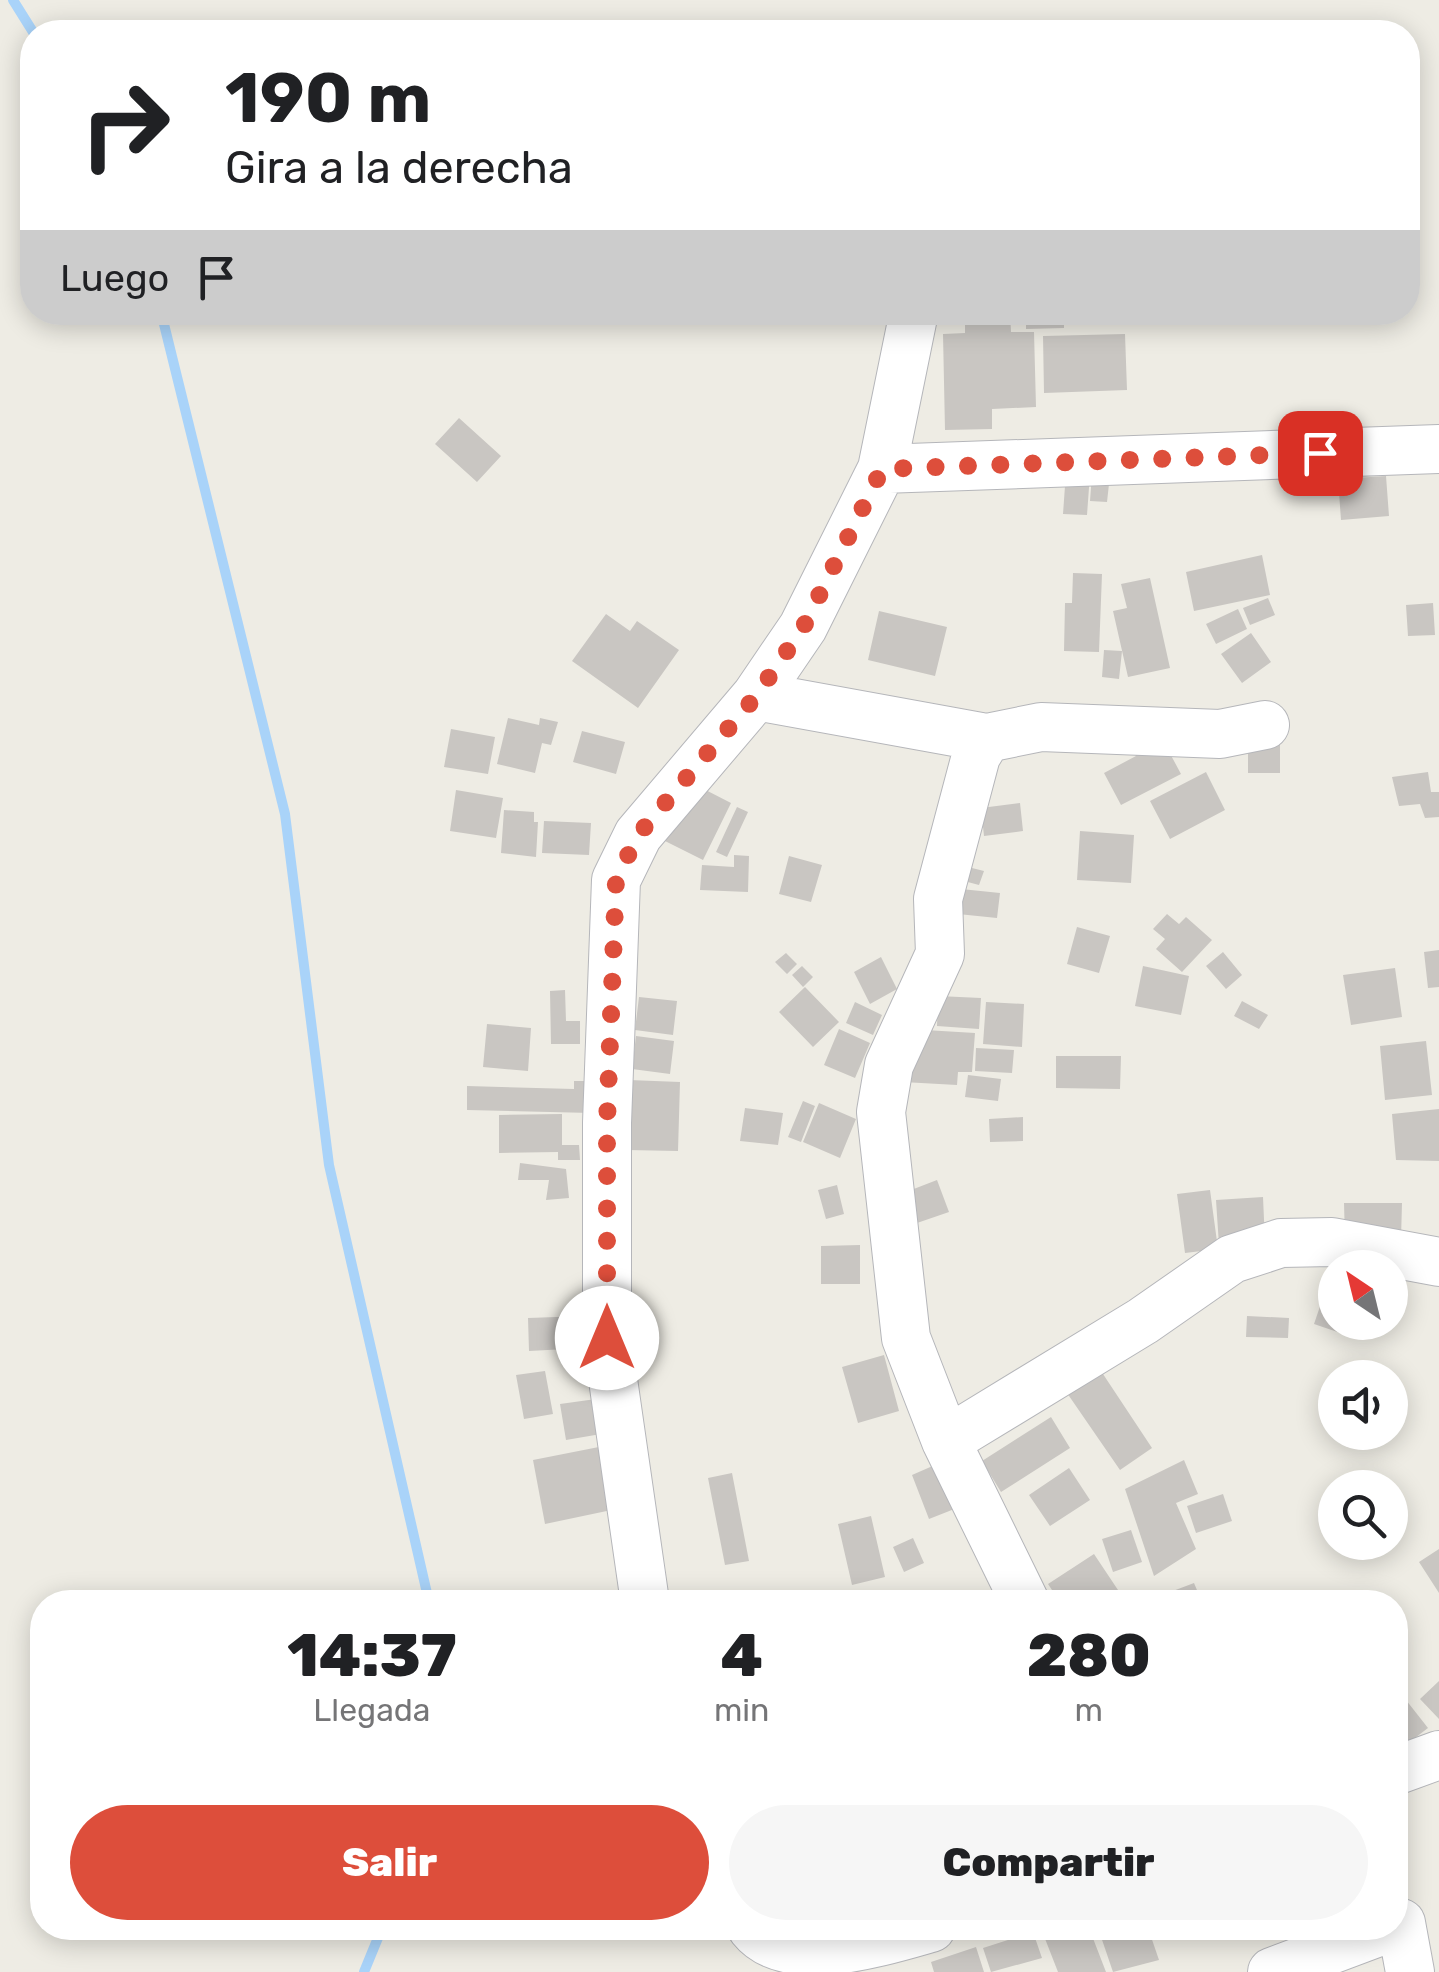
<!DOCTYPE html>
<html lang="es">
<head>
<meta charset="utf-8">
<style>
  :root { --surface:#fff; --page:#f6f6f6; --text:#202124; --muted:#757577; --accent:#dd4e3b }
  body { margin:0; font-family:Rubik,sans-serif; background:var(--page); color:var(--text); height:100vh; display:flex; flex-direction:column; font-size:38px; white-space:nowrap }
  * { box-sizing:border-box; margin:0 }
  p { font-size:32px; color:var(--muted) }
  .icon { flex:none; width:55px; height:55px; fill:none; stroke:currentColor; stroke-width:2; stroke-linecap:round; stroke-linejoin:round }
  .map { position:relative; flex:1; overflow:hidden }
  .details { position:absolute; left:30px; top:1590px; width:1378px; height:350px; display:flex; flex-direction:column; background:var(--surface); border-radius:40px; box-shadow:0 5px 25px #0003 }
  .details>* { flex:none }
  .hud { position:absolute; left:20px; top:20px; width:1400px; height:305px; border-radius:40px; box-shadow:0 5px 25px #0003; background:#fff; color:var(--text); overflow:hidden }
  .needle { width:65px; rotate:325deg }
  .controls { position:absolute; left:1318px; top:1250px; display:grid; gap:20px }
  .controls a { display:grid; place-items:center; width:90px; height:90px; border-radius:50%; background:var(--surface); box-shadow:0 5px 25px #0003; font-size:50px }
  .pin { position:absolute; display:grid; place-items:center; width:85px; height:85px; color:#fff; margin:-42px; border-radius:20px; box-shadow:0 5px 15px #0006 }
  .me { position:absolute; width:110px; margin:-55px; rotate:0deg; stroke-linejoin:round; filter:drop-shadow(0 0 8px #0008) }
  .turn { display:flex; align-items:center; gap:35px; height:210px; padding:0 40px; font-size:45px }
  .turn .icon { width:130px; height:130px; stroke-width:2.5 }
  .turn b { display:block; font-size:70px; line-height:85px }
  .then { display:flex; align-items:center; height:95px; padding:0 40px; background:#0003; gap:20px; font-size:38px }
  .eta { display:flex; justify-content:space-evenly; align-items:center; height:170px; text-align:center }
  .eta b { font-size:60px; font-weight:800; line-height:70px }
  .cta { display:flex; gap:20px; margin-top:auto; padding:20px 40px }
  .cta a { flex:1; height:115px; border-radius:60px; background:var(--accent); color:#fff; font-size:40px; font-weight:800; line-height:115px; text-align:center }
  .cta a+a { background:var(--page); color:var(--text) }
  .map>svg:first-child { display:block }
  .lines { fill:none; stroke-linecap:round; stroke-linejoin:round }
  .stream { stroke:#a9d3f9; stroke-width:10 }
  .building { fill:#c9c6c2 }
  .minor-casing { stroke:#b5b6ba; stroke-width:50 }
  .minor { stroke:#fff; stroke-width:48 }
  .route { stroke:#dd4e3b; stroke-width:18; stroke-dasharray:0 32.4 }
</style>
</head>
<body>
<div class="map">
<svg width="1439" height="1972" viewBox="0 0 1439 1972">
  <rect width="100%" height="100%" fill="#eeece4"/>
  <g class="lines">
    <!-- stream -->
    <path class="stream" d="M13,0L33,32
      M161,312L285,814L329,1165L429,1602
      M364,1972L382,1928"/>
  </g>
  <!-- building -->
  <path class="building" d="M965,312H1010L1011,332H1034L1036,407L992,409V429L945,430L943,334L965,333Z
    M1026,312H1064V328L1026,329Z
    M1081,312H1125L1126,322L1081,323Z
    M1125,334L1127,390L1044,393L1043,336Z
    M459,418L501,456L477,482L435,444Z
    M1066,472L1090,474L1087,515L1063,514Z
    M1092,474L1110,475L1107,502L1090,501Z
    M1386,476L1389,516L1341,520L1338,479Z
    M1262,555L1270,595L1194,611L1186,572Z
    M1073,573L1102,574L1099,652L1064,651L1065,603H1072Z
    M1150,578L1170,668L1128,677L1113,611L1127,608L1121,584Z
    M1268,598L1275,615L1250,625L1243,608Z
    M1433,603L1435,635L1408,636L1406,605Z
    M1238,609L1247,629L1216,644L1206,624Z
    M879,611L947,627L935,676L868,660Z
    M606,614L630,631L637,621L679,650L638,708L572,661Z
    M1251,633L1271,662L1242,683L1221,654Z
    M1104,650L1122,651L1119,679L1102,677Z
    M508,718L539,725L540,718L558,722L551,745L542,743L535,773L497,764Z
    M451,729L495,737L488,774L444,767Z
    M582,731L625,742L616,774L573,762Z
    M1159,733L1181,774L1121,805L1104,773L1136,756L1131,748Z
    M1248,734H1280V773H1248Z
    M1206,772L1225,810L1170,839L1150,801Z
    M1428,772L1431,792H1439V817L1425,818L1420,804L1399,806L1392,777Z
    M692,783L731,803L703,860L663,840Z
    M456,790L503,798L496,838L450,831Z
    M1020,803L1023,831L984,836L981,808Z
    M737,807L748,812L727,857L716,852Z
    M504,810L534,812V822H538L536,857L501,853Z
    M544,821L591,823L589,855L542,853Z
    M1080,831L1134,835L1131,883L1077,880Z
    M734,855L749,856L748,892L700,890L702,865L734,867Z
    M789,856L822,865L811,902L779,894Z
    M968,867L984,871L979,885L964,881Z
    M961,889L1000,893L997,918L958,914Z
    M1167,914L1179,924L1186,917L1212,940L1182,972L1156,949L1165,939L1153,929Z
    M1077,927L1110,936L1099,973L1067,964Z
    M1439,950V987L1428,988L1424,952Z
    M1223,952L1242,975L1226,989L1206,966Z
    M786,953L797,964L787,974L775,962Z
    M881,957L897,989L870,1004L854,972Z
    M802,966L813,977L803,987L792,975Z
    M1143,966L1189,976L1181,1015L1135,1006Z
    M1395,968L1402,1017L1351,1025L1343,975Z
    M805,987L839,1022L813,1047L779,1012Z
    M565,990L566,1021H580V1044H551L550,991Z
    M938,996L981,998L979,1029L937,1026Z
    M639,997L677,1001L673,1035L635,1030Z
    M1242,1001L1268,1015L1259,1029L1234,1016Z
    M855,1002L882,1015L873,1035L846,1023Z
    M986,1002L1024,1004L1022,1047L983,1044Z
    M487,1024L531,1028L528,1071L483,1067Z
    M839,1029L870,1043L855,1078L824,1065Z
    M925,1030L975,1033L972,1072H958L957,1085L903,1082L905,1046L925,1047Z
    M636,1036L674,1041L670,1074L632,1069Z
    M1426,1041L1432,1095L1385,1100L1380,1046Z
    M976,1048L1014,1050L1012,1073L975,1071Z
    M1056,1056H1121L1120,1089L1056,1088Z
    M968,1075L1001,1079L998,1101L965,1097Z
    M629,1080L680,1082L678,1151L627,1150Z
    M574,1081H594L592,1113L467,1110V1086L574,1089Z
    M803,1101L815,1106L801,1142L788,1137Z
    M819,1103L856,1119L840,1158L803,1142Z
    M745,1108L783,1113L778,1145L740,1141Z
    M1439,1109V1161L1396,1160L1392,1114Z
    M562,1114V1145H579L580,1160H558V1152L499,1153V1115Z
    M1023,1117V1141L990,1142L989,1119Z
    M520,1163L566,1169L569,1198L546,1200L549,1180H518Z
    M937,1180L949,1212L917,1223L906,1192Z
    M837,1185L844,1214L826,1219L818,1190Z
    M1210,1190L1218,1249L1185,1253L1177,1194Z
    M1263,1197L1265,1242L1219,1245L1216,1200Z
    M1344,1203H1402L1401,1239L1345,1240Z
    M860,1245V1284H821V1246Z
    M1330,1277L1335,1279V1322H1364L1358,1339L1314,1324Z
    M584,1316L585,1348L529,1351L528,1318Z
    M1247,1316L1289,1318L1288,1338L1246,1337Z
    M884,1355L899,1411L858,1423L842,1367Z
    M545,1371L553,1414L524,1419L516,1375Z
    M1101,1371L1152,1448L1120,1470L1067,1393Z
    M596,1399L601,1434L566,1440L560,1404Z
    M1051,1417L1070,1448L1001,1492L982,1461Z
    M609,1445L621,1508L545,1524L533,1460Z
    M1184,1460L1198,1494L1176,1503L1196,1549L1154,1576L1125,1489Z
    M944,1461L962,1506L929,1519L912,1475Z
    M1069,1468L1090,1500L1050,1526L1029,1495Z
    M732,1473L749,1561L725,1565L708,1478Z
    M1223,1494L1232,1521L1196,1533L1187,1506Z
    M871,1516L885,1577L852,1585L838,1524Z
    M1131,1530L1142,1562L1113,1572L1102,1539Z
    M913,1538L924,1563L904,1572L893,1547Z
    M1439,1549V1593L1419,1562Z
    M1094,1554L1118,1590L1099,1602H1060L1048,1584Z
    M1194,1583L1202,1602H1159L1157,1597Z
    M1439,1681V1719L1420,1699Z
    M1395,1686L1428,1728L1395,1753Z
    M1050,1928H1089L1106,1972H1058L1042,1931Z
    M1098,1928H1148L1159,1960L1113,1972Z
    M1033,1932L1042,1958L991,1972L983,1948Z
    M976,1947L984,1972H934L931,1962Z"/>
  <g class="lines">
    <!-- minor casing -->
    <g class="minor-casing">
      <path id="minor" d="M882,469L1439,449
        M756,696L987,738
        M946,1441L1143,1321L1232,1259L1281,1243L1332,1242L1439,1262
        M645,1602L607,1338V1123L616,880L638,835L756,696L803,627L882,469L914,312
        M1025,1602L946,1441L906,1338L881,1112L889,1065L940,954L938,899L976,756L987,738L1041,727L1220,734L1265,725
        M1395,1771L1439,1755
        M1395,1925L1401,1923L1410,1972
        M752,1928C787,1972 882,1942 931,1928
        M1272,1972L1389,1928"/>
    </g>
    <!-- minor -->
    <use href="#minor" class="minor"/>
  </g>
  <g class="lines">
    <!-- route -->
    <path class="route" d="M607,1338V1123L616,880L638,835L756,696L803,628L882,469L1320,453"/>
  </g>
</svg>
<div class="controls">
<a><svg class="needle" viewBox="-14 -14 28 28"><path d="M0-13l5 13h-10z" fill="#e53935"/><path d="M0 13l5-13h-10z" fill="#757577"/></svg></a>
<a><svg class="icon" aria-label="sound" viewBox="0 0 24 24"><path d="M4 9h4l5-4v14l-5-4H4zM17 9q2 3 0 6"/></svg></a>
<a><svg class="icon" aria-label="search" viewBox="0 0 24 24"><circle cx="10" cy="10" r="6"/><path d="M15 15l6 6"/></svg></a>
</div>
<div class="pin" style="left:1320px;top:453px;background:#d93025"><svg class="icon" aria-label="arrive" viewBox="0 0 24 24"><path d="M6 21V4h12l-3 4 3 4H6"/></svg></div>
<svg class="me" style="left:607px;top:1338px" viewBox="-20 -20 40 40"><circle r="19" fill="#fff"/><path d="M0-13L10 11 0 6-10 11z" fill="#dd4e3b"/></svg>
<div class="hud">
<div class="turn"><svg class="icon" aria-label="right" viewBox="0 0 24 24"><path d="M7 20v-9h11M14 6l5 5-5 5"/></svg><div><b>190 m</b>Gira a la derecha</div></div>
<div class="then">Luego<svg class="icon" aria-label="arrive" viewBox="0 0 24 24"><path d="M6 21V4h12l-3 4 3 4H6"/></svg></div>
</div>
<section class="details">
<div class="eta">
<div><b>14:37</b><p>Llegada</p></div>
<div><b>4</b><p>min</p></div>
<div><b>280</b><p>m</p></div>
</div>
<div class="cta"><a>Salir</a><a>Compartir</a></div>
</section>
</div>
</body>
</html>
